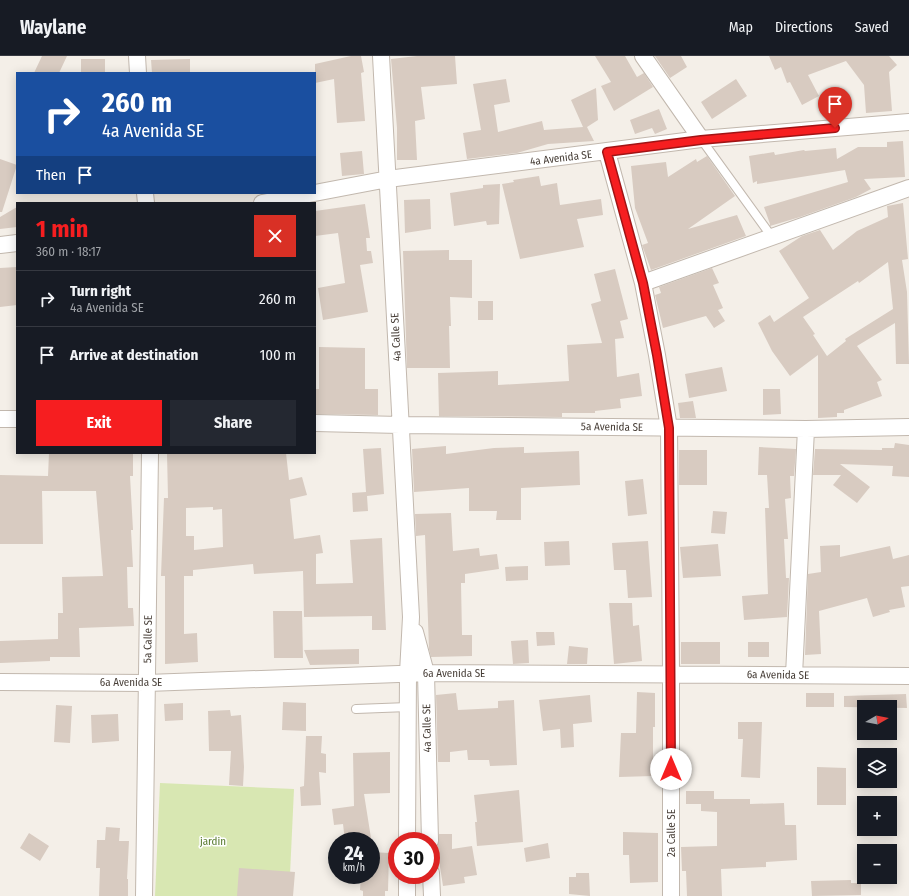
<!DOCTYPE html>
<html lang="en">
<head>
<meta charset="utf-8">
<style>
  :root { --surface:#171b24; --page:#242831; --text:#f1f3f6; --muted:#9ea1a6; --line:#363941; --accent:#f61e20 }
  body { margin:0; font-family:"Fira Sans Condensed",sans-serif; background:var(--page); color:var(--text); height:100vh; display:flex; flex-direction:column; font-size:15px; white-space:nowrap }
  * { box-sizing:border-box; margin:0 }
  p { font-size:13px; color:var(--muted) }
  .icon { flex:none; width:22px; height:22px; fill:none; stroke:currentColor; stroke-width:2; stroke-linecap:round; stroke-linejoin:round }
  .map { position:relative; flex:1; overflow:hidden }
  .panel { position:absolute; left:16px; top:146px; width:300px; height:252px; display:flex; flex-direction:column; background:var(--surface); border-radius:0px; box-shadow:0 2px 10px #0003 }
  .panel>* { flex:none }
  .guide { position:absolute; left:16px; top:16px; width:300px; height:122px; border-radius:0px; box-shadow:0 2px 10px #0003; background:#1a4fa0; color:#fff; overflow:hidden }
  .needle { width:26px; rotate:81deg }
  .tools { position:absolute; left:857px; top:644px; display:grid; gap:8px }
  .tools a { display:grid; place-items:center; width:40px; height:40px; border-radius:0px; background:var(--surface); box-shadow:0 2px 10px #0003; font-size:20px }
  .speed { position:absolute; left:328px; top:776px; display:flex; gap:8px; font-size:20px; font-weight:700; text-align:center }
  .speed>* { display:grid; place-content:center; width:52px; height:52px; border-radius:50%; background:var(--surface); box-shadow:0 2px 10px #0003; line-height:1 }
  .speed small { font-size:10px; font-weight:400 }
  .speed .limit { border:6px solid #d22; background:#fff; color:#111 }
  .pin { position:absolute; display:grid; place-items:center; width:34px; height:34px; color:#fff; margin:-41px -17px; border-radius:50% 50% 50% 0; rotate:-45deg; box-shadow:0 0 4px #0007 }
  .pin .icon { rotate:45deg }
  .me { position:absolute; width:44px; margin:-22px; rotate:0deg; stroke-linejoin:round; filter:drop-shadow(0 0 3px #0008) }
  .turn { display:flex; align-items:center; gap:14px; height:84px; padding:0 20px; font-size:18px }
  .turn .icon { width:52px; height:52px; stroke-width:2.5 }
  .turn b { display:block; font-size:28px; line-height:34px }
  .then { display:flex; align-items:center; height:38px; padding:0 20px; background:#0003; gap:8px; font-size:15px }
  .round { display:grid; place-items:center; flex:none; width:42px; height:42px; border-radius:0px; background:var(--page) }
  .summary { display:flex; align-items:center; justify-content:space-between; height:68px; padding:0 20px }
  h1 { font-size:24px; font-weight:700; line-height:30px; color:var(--accent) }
  .cta { display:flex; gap:8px; margin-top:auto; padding:8px 20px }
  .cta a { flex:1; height:46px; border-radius:0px; background:var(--accent); color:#fff; font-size:16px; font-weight:700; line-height:46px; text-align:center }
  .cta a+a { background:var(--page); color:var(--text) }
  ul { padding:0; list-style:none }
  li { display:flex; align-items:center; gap:12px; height:56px; padding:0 20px; border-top:1px solid var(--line) }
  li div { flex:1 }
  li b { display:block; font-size:15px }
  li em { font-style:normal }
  header { display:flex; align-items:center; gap:24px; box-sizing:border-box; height:56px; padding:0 20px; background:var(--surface); border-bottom:1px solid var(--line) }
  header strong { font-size:19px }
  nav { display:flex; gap:22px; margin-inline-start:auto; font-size:14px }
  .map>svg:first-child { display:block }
  .green { fill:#d8e7b2 }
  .building { fill:#d8cbc1; fill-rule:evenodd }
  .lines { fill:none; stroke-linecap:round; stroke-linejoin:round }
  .service-casing { stroke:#c2b8ae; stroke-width:10 }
  .minor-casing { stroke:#c2b8ae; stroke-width:18 }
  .service { stroke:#fff; stroke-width:8 }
  .minor { stroke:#fff; stroke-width:16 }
  .route-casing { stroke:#a01415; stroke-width:10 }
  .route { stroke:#f61e20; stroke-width:7 }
  .labels { text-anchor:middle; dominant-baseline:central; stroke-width:3; stroke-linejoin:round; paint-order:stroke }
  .street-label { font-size:11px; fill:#473e37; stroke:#fff }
  .park-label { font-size:11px; fill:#55782b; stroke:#fff }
</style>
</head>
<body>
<header>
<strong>Waylane</strong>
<nav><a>Map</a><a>Directions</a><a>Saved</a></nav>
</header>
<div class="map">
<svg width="909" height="840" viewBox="0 0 909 840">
  <rect width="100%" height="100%" fill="#f4efe8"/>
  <!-- green -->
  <path class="green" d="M160,727L294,733L289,840H155Z"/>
  <!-- building -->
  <path class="building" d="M42,0H67L59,17H34Z
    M351,0H361L364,16L361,17L365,65L337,67L334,23L315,27V8Z
    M417,0H455L457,28L421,31L425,63L415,65L417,104H397V72L391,3Z
    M595,0H625L637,21L644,17L653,31L614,55L601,30L611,26Z
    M655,0H681L687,11L670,22Z
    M769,0H889L897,9L889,16L892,55L866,57L864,29L846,5L808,19L819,40L802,49L790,26L787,27L781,11L775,14Z
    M81,3H105V17H81Z
    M190,3V17H152L151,4Z
    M506,23L510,46L494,49L498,76L542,65L544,74L583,71L571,44L596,32L598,64L587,71L594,85L548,88L517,97L467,103L463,77L481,74L473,28Z
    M736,23L747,40L712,63L701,46Z
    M659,53L667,73L655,78L652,72L635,78L630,64Z
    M903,85L905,121L864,123L871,133L856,141L800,161L770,170V168L764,151L848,126L845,114L757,128V125L753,127L749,100L774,96L775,99L804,94L805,95L836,92L837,103L858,91H887V86Z
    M362,95L364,118L342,120L340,97Z
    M707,100L735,140L688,173L737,159L746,180L651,214L642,189L648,187L635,152L631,110L666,106L668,121L696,103L697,106Z
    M0,103L17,109L2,156H0Z
    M539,120L541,130L557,127L560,149L601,143L603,159L577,163L584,191L520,203L502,128L514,126L513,124Z
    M500,128L499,168L487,169L486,165L454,170L450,137L483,132V129Z
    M430,143L431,173L405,177L404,144Z
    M903,147L908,203L902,204L907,236L909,308H896L895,267L857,290L882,324L877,326L882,340L844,354V357H837V361L818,362V299L790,320L772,295L758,267L770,259L774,266L809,242L779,195L802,180L820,174L833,194L857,175L888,161L887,150ZM888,206L893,253L845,283L846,285L827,300L813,279L815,278L803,261L858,225L859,227Z
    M365,148L370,182H366L367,195H371L373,207L360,209L368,256L323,264L318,232L345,227L338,177L315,180V155Z
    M17,151V171L0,173V161Z
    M449,194V204H472V242L450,241L451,270H449L450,312H407L403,195Z
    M17,211V249L0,251V212Z
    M712,212L719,227L713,229L723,252L718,254L725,265L714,272L706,260L663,272L655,239L661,237L659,231Z
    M615,213L628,263L620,265L624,282L615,283L617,321L639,317L642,340L620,343L621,352L595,355V357H562V361L439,360L438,317L498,315V329L569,325L567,289L602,287L591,248L601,245L594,218Z
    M478,245H493V264H478Z
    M319,291L365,292V333H378V359L315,358V333H319Z
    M722,311L727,335L689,342L685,318Z
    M763,333H780L781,358L763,359Z
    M693,345L696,362H680L678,347Z
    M895,387L909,389V421L892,420L893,410L840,408L870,431L857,447L833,429L841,419H813L815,393L882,394V392H894Z
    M446,390V398L494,392L524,391V397L579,395L580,429L521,432V464H496L497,455H469V432L414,436L412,393Z
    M759,391L796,393L794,420H790L791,442L785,443L788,483H784L786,522H789L787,561L744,564L742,540L768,538L765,452H769L767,419H758Z
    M381,392L384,438L367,440L368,455L353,456L352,437L366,436L363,393Z
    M679,394H707V429H679Z
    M49,397H133V420H130L133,474H131L133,511H127L128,552H133L134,570L79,572L80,601H50V605L0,607V585L58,583V557H63L62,521L103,520L96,435H42L43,488H0V419L48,420Z
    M167,397H286L289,424L302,421L307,439L290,443L294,483L320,479L323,497L316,498V528L353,527L350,484L382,482L386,574H372V560L304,561L303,515L254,518L253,508L193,514V520H184V578L197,577L198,606L165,608V520H161L164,442H168ZM213,451V454L222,453L223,491L194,494V480H186V452Z
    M643,423L647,458L628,460L625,425Z
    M713,455L727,456L725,478L711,477Z
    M451,457L453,495L479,492L480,500L497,498L499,513L465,518V527H461L462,579H472V600L431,601L429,593L425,479L416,480L415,458Z
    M569,485L570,509L545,510L544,486Z
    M648,485L652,541L628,542L626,514H614L612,487Z
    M718,488L721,520L683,522L680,491Z
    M840,489V501L890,490L893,503L909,499V530L901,531L905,551L889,554L890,556L873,561L867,542L819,555L821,598L805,599L808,518L821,516L820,490Z
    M528,510V524L506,525L505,511Z
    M609,547H632L633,570L639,569L642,605L614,608Z
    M273,555H302L303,602H274Z
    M536,576H554L555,589L537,590Z
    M528,584L529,607L513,608L511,585Z
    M681,586H720V608H681Z
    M748,586H769V601H748Z
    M569,590L588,592L587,608H567Z
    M359,593V608L310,609L304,594Z
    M637,636L655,637V671H653V720L619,721L621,677H636Z
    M456,637L458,654L498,652V645L514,644L517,709L490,710L489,704H468L467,694L450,696V706H438L436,639Z
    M806,637H834V651H806Z
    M906,638L907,652L844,651V640Z
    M590,639L592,666L573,668L574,691L561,692L560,673L543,675L539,644Z
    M283,646L306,647V675L282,674Z
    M183,647V664L165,665L164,648Z
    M56,649L72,650L70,687L54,686Z
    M230,654L231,660L241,659L244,711L243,730L229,729L231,695H209L208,655Z
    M118,658L119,685L92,687L91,659Z
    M738,666H762L760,722L741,721L743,683H738Z
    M306,680H322L321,697L326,698V717L319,716L321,749L301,750L300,731L304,730Z
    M390,696V737L364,738L371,782L345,785L343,768L334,769L332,753L354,750L353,697Z
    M817,711L846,712V749H817Z
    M519,734L523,786L477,790L475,766H477L474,739Z
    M686,735H714V743H750V748L784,747L785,769H796L797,804L766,806V811L721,813L722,840H687L686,815H682L681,791L717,790V756L701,755V748H686Z
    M106,771L120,772L119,785H129L127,823H128V840H99L100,812H96L97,784H105Z
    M623,776L658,777V826L630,827L629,799H623Z
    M29,777L49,790L40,805L20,792Z
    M439,778H452V793L472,790L477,819L464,821L465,827L443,830L437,792Z
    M548,787L550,802L526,806L524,792Z
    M371,796L389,797L388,835H385V840H363V835L360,834L361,819H371Z
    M239,812L295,816L293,840H237Z
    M576,817H589L590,840L569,838V821H576Z
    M851,824V827H861V839L812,840L811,825Z"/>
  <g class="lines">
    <!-- service casing -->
    <g class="service-casing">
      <path id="service" d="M701,83L772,181
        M356,653L408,651"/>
    </g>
    <!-- minor casing -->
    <g class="minor-casing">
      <path id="minor" d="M137,0L138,17
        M381,0L411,561L408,617L407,785
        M643,0L701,83
        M607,96L643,227L657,299L669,372L671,617V840
        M145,137L146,147
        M262,147L388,123L701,83L909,66
        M0,189L17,187
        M643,227L909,132
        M0,363H17
        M315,367L400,369L806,373L909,371
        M415,576L426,617L430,785
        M794,619L806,373
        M0,626L147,627L426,617L909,620
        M431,817L432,840
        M144,840L150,397
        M407,840V819"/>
    </g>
    <!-- service -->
    <use href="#service" class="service"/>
    <!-- minor -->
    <use href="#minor" class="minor"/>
  </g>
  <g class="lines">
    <!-- route casing -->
    <g class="route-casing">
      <path id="route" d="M671,713L669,372L657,299L643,227L607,96L701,84L835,72"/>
    </g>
    <!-- route -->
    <use href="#route" class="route"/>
  </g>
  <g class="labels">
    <!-- street labels -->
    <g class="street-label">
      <text transform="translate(561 102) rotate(-7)">4a Avenida SE</text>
      <text transform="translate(396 281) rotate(-93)">4a Calle SE</text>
      <text transform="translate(612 371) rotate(1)">5a Avenida SE</text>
      <text transform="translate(148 583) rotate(-89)">5a Calle SE</text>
      <text x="454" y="617">6a Avenida SE</text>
      <text transform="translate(778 619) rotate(1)">6a Avenida SE</text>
      <text x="131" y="626">6a Avenida SE</text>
      <text transform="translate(427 672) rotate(-91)">4a Calle SE</text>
      <text transform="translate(671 777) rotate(-90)">2a Calle SE</text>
    </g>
    <!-- park labels -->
    <g class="park-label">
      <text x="213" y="785">jardin</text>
    </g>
  </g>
</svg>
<div class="tools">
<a><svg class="needle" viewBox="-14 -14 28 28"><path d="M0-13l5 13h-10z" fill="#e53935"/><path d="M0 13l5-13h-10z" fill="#9ea1a6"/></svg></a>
<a><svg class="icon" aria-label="layers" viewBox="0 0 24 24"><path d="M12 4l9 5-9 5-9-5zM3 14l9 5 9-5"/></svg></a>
<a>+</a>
<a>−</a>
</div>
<div class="speed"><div>24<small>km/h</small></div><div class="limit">30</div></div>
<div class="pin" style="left:835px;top:72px;background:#d93025"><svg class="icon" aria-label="arrive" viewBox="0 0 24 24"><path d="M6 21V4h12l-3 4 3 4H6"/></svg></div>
<svg class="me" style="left:671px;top:713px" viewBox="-20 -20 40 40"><circle r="19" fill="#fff"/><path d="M0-13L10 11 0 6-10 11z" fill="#f61e20"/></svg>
<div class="guide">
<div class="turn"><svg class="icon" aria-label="right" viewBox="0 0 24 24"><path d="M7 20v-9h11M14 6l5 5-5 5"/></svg><div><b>260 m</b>4a Avenida SE</div></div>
<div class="then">Then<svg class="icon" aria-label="arrive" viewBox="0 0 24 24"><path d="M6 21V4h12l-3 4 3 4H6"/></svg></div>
</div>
<section class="panel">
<div class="summary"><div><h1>1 min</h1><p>360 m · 18:17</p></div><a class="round" style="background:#d93025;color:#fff"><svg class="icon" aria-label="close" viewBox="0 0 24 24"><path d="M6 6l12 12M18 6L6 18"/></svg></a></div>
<ul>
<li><svg class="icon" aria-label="right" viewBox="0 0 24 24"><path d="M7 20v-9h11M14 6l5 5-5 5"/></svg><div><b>Turn right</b><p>4a Avenida SE</p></div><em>260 m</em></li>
<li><svg class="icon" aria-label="arrive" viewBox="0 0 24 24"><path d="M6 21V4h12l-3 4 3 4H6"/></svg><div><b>Arrive at destination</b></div><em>100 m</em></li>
</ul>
<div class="cta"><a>Exit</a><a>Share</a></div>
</section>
</div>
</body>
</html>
